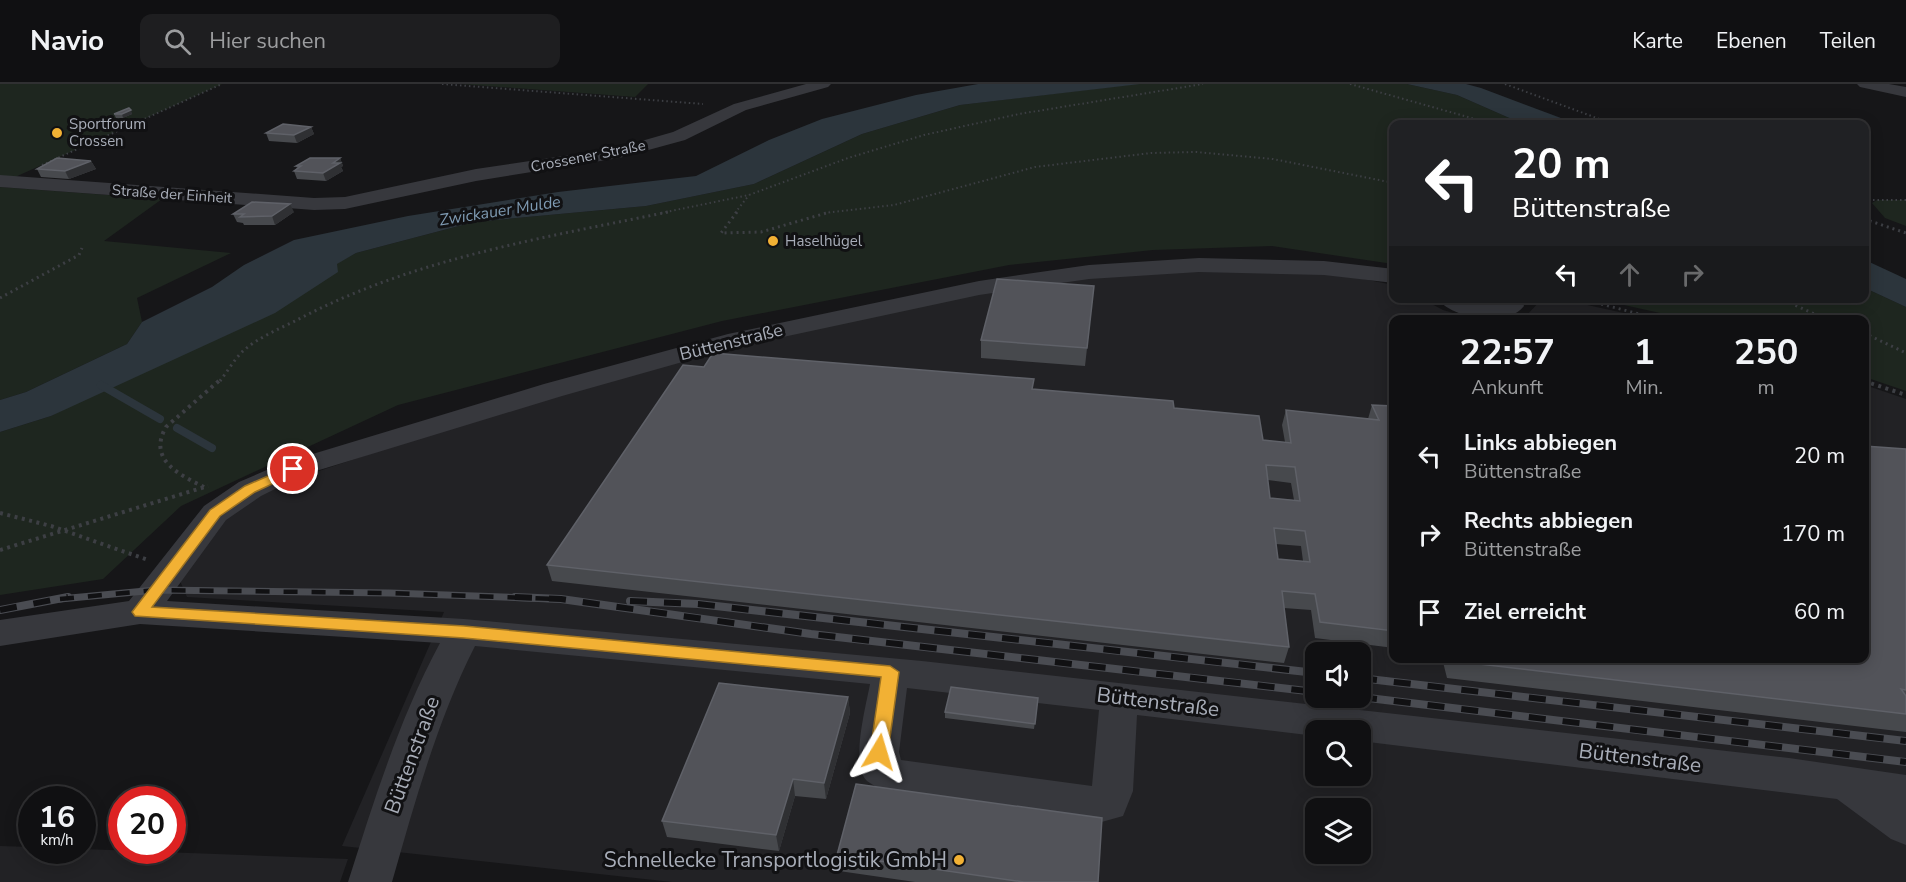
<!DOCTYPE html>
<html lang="de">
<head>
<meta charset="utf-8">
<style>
  :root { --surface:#101012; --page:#1e1e20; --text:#f1f3f6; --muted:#9c9d9f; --line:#303032 }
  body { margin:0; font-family:"Nunito Sans",sans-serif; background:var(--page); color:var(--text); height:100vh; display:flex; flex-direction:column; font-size:22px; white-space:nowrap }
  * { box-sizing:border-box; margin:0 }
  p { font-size:20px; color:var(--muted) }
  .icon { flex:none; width:33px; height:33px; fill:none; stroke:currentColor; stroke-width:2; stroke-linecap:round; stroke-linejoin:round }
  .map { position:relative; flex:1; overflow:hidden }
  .sheet { position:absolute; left:1389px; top:231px; width:480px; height:348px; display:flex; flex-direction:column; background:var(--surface); border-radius:12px; box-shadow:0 3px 15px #0003,0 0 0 2px var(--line) }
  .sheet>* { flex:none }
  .top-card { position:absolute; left:1389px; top:36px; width:480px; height:183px; border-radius:12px; box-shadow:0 3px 15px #0003,0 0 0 2px var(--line); background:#202124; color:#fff; overflow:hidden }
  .controls { position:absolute; left:1305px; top:558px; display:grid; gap:12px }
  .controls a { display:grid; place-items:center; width:66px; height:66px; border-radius:12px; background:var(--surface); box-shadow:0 3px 15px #0003,0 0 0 2px var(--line); font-size:30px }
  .speed { position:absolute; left:18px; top:702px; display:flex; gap:12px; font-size:30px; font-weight:700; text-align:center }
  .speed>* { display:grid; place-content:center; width:78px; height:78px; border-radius:50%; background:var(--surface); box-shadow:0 3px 15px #0003,0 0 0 2px var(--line); line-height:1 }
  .speed small { font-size:15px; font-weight:400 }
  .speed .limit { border:9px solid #d22; background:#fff; color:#111 }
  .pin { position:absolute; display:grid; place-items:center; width:51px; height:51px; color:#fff; margin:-26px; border:3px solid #fff; border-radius:50%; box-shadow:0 2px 6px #0007 }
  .me { position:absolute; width:66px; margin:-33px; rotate:7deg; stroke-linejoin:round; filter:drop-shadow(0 0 4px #0008) }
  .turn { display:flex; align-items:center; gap:21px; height:126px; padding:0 24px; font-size:27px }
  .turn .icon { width:78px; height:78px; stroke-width:2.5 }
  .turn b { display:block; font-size:42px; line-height:51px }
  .lanes { display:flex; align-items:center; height:57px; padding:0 24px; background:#0003; justify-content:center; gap:30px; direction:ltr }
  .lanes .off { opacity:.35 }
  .eta { display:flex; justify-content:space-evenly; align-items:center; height:102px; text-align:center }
  .eta b { font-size:36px; font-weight:700; line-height:42px }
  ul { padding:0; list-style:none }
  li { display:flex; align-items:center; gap:18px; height:78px; padding:0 24px }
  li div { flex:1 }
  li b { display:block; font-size:22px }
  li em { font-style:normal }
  header { display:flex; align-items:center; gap:36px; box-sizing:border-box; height:84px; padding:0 30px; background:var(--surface); border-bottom:2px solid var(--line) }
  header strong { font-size:28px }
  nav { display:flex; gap:33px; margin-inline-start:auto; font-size:21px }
  .search { width:420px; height:54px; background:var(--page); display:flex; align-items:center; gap:15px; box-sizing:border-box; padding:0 21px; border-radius:12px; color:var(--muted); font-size:22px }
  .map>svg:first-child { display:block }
  .built { fill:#222225; fill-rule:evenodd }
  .green { fill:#1e261f }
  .water { fill:#2c353c }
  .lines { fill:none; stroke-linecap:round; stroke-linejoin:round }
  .stream { stroke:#2c353c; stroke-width:8 }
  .path-far2 { stroke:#3d3f44; stroke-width:2; stroke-dasharray:1.5 3; stroke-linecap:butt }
  .path-far1 { stroke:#3d3f44; stroke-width:3; stroke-dasharray:2 4; stroke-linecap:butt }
  .path { stroke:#3d3f44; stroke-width:4; stroke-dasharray:3 4.5; stroke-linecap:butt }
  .minor { fill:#37383d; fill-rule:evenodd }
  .rail-far1-casing { stroke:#4a4c52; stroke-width:7 }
  .rail-casing { stroke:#4a4c52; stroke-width:8 }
  .rail-far1 { stroke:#111113; stroke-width:4.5; stroke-dasharray:14; stroke-linecap:butt }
  .rail { stroke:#111113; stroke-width:6; stroke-dasharray:17; stroke-linecap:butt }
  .wall { fill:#47494d; fill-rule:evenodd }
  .shaded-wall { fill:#2f3033 }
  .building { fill:#525359; stroke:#5f6168; stroke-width:1.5; fill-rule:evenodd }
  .route { fill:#f2b134; stroke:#9d7322; stroke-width:1.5 }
  .poi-dot { fill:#f2b134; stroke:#111113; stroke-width:2 }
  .labels { text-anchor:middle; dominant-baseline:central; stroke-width:6; stroke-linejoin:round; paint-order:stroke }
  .far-poi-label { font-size:15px; fill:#a8adb8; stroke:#111113; text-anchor:start }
  .far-street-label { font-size:15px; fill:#a8adb8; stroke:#111113 }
  .far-water-label { font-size:16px; font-style:italic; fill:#7f9bb3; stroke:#111113 }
  .street-label { font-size:18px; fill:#a8adb8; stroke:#111113 }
  .near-street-label { font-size:21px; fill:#a8adb8; stroke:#111113 }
  .near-poi-label { font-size:21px; fill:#a8adb8; stroke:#111113; text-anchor:end }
</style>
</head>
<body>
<header>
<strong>Navio</strong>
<div class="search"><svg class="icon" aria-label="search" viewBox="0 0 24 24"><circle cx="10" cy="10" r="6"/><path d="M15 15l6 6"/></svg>Hier suchen</div>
<nav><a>Karte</a><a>Ebenen</a><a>Teilen</a></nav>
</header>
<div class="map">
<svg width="1906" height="798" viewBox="0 0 1906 798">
  <rect width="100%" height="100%" fill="#161618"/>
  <!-- built -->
  <path class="built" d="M1210,186L1306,188L1354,193L1393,201L1394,214L1422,215L1443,226L1473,235L1394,236V574H1864L1865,301L1906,315V798H672L342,762L444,528L187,513L180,497L227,433L267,407L301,393L534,315L759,255L989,207L1126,189ZM1316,568H1360V614H1316ZM1316,646H1360V692H1316ZM1316,724H1360V770H1316Z
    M1543,214L1560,215L1651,235H1523Z
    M0,762L31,763L32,766L83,765L348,775L340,798H0Z"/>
  <!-- green -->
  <path class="green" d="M0,0H222L4,98L0,97Z
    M460,0H648L635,13Z
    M1135,0H1407L1457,11L1523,40H1394L1393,180L1272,162L1153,166L1009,181L722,237L398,321L181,422L103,495L0,511V348L51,332L356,169L474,138L646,122L754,100L862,50L960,21Z
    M0,103L162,115L104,157L231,169L137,214L142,238L127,260L26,308L0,316Z
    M1877,116H1906V142L1885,134L1872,119Z
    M1865,204L1906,223V307L1865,293L1864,236L1687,235L1597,215L1864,214Z"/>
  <!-- water -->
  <path class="water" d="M978,0H1140L960,21L862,50L754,100L646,122L474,138L356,169L337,180L338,188L275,229L51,332L0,348V316L26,308L127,260L142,238L212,203L244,181L294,156L408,132L558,108L696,92L769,56L822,35L916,11Z
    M1407,0H1466L1481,4L1577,40H1523L1457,11Z
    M1865,176L1906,195V223L1865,204Z"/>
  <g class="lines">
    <!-- stream -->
    <path class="stream" d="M101,301L160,335
      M177,344L212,364"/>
    <!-- path-far2 -->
    <path class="path-far2" d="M442,0L703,20
      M1350,0L1493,40
      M1505,0L1613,40
      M42,81L222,0
      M1864,116H1906
      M661,129L749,111L848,74L924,51L1019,30L1203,0
      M735,129L749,111
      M824,129L894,121L1035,83L1151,69L1196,68L1273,75L1394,99"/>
    <!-- path-far1 -->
    <path class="path-far1" d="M737,128L721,149L761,148L830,128
      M1864,135L1906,149
      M0,214L79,171L82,164
      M1578,214L1662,236
      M1779,214L1828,236
      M1864,249L1906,269
      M220,297C227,288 234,276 242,268C257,254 279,245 297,236C412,175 542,154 668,128"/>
    <!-- path -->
    <path class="path" d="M1864,297L1906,311
      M204,403C180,391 147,376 166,343L221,295
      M0,429L51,442L148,476
      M0,466L208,402"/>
    <!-- minor -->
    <path class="minor" d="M806,0H831L828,3L746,26L685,56L619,74L476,97L345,125L314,126L0,103V91L314,114L345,113L476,85L617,64L673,48L734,20Z
      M1857,0H1889L1906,3V13L1860,3Z
      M1199,174L1324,177L1394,185V199L1324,191L1199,188L1089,195L979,211L732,264L562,312L303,391L261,412L226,436L167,517L464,535L922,577L1789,674L1906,691V761L1891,755L1837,715L1360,657V646H1316V652L1137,631L1133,707L1123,732L1098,739L893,709C884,706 875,703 867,697C850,681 866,622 870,600L475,562C437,637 415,718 392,798H348C374,717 399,635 440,559L140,540L0,562V536L129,517L204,422L239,398L283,379L544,300L728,250L979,197L1089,181ZM907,604L1099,626L1092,702L901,676L899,668Z
      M1437,214H1467L1488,221L1499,219L1498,214H1521L1524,222C1508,244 1451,235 1437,214Z"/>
    <!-- rail-far1 casing -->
    <g class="rail-far1-casing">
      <path id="rail-far1" d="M60,515L156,506L390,509L558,515"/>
    </g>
    <!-- rail casing -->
    <g class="rail-casing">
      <path id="rail" d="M515,513L561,515L811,550L1316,608
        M630,517L698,520L1316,589
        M0,526L68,513
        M1360,594L1906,657
        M1360,613L1906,678"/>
    </g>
    <!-- rail-far1 -->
    <use href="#rail-far1" class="rail-far1"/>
    <!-- rail -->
    <use href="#rail" class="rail"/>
  </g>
  <!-- wall -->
  <path class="wall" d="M129,24L132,30L123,34H116L114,30Z
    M311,43L314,50L297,59L269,57L266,49Z
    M340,74L343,82L341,83L343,87L326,97L297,95L294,87L297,84L296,82Z
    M91,77L96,85L69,95L41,93L37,85Z
    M294,128L275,141H244L243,139L237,138L233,130Z
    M1094,202L1085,282L981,274V256Z
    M704,283L1033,306L1174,324L1263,356L1285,358L1282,341L1286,326L1368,335L1372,321L1394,322V564L1315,554L1311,526L1284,524L1289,563L1284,579L552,497L547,481ZM1268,396L1291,399L1294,416L1270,414ZM1276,460L1301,462L1303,477L1278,475Z
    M1906,365V648L1447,594L1442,574H1864Z
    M848,613L850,629L826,715L795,712L779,767L667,753L662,737Z
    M1038,614L1034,645L945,634V628Z
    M837,771L1098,798H915L839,787Z"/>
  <!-- shaded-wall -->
  <path class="shaded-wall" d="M131,26L132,30L123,34L122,30Z
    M311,43L314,50L297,59L294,51Z
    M340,74L343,82L341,83L343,87L326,97L323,89L333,79Z
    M91,77L96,85L69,95L65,87Z
    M290,120L294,128L275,141L272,132Z
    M848,613L850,629L826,715L824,699Z
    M793,695L795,712L779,767L776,751Z"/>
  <!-- building -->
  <path class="building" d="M129,24L131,26L122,30H114Z
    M283,40L311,43L294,51L266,49Z
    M57,74L91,77L65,87L37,85Z
    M310,74H340L333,79H340L323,89L294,87L301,82H296Z
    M252,118L290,120L272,132L240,133L244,130H233Z
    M997,195L1094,202L1087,264L981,256Z
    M713,269L1034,295L1032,305L1173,317L1174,324L1259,332L1263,356L1291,359L1286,326L1379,336L1372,321L1394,322V547L1320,538L1315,510L1282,507L1289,563L547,481L683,281L704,283ZM1266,381L1295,383L1300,417L1270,414ZM1274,444L1305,447L1310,478L1278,475Z
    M1864,362L1906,365V606L1901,605L1906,612V630L1454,577L1453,574H1864Z
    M719,599L848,613L824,699L793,695L776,751L662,737Z
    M951,603L1038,614L1035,640L945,628Z
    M856,700L1102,734L1098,798H1024L837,771Z"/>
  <!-- route -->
  <path class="route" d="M293,381L300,385L298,388L255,408L220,432L152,523L464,542L890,582L899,588L888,668L886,673L879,675L873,673L870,668L881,593L464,554L135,532L132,528L135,524L210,426L245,402Z"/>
  <!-- markers -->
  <g class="poi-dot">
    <circle cx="57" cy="49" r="6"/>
    <circle cx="773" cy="157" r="6"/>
    <circle cx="959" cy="776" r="6"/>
  </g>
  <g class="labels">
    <!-- far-poi labels -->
    <g class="far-poi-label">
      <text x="69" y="40">Sportforum<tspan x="69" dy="17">Crossen</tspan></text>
      <text x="785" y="157">Haselhügel</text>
    </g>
    <!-- far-street labels -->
    <g class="far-street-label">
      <text transform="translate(588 72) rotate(-11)">Crossener Straße</text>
      <text transform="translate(172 110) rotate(4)">Straße der Einheit</text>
    </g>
    <!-- far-water labels -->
    <g class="far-water-label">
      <text transform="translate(500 127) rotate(-9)">Zwickauer Mulde</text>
    </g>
    <!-- street labels -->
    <g class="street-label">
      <text transform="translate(731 258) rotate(-14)">Büttenstraße</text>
    </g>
    <!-- near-street labels -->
    <g class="near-street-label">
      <text transform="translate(1158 618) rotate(7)">Büttenstraße</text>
      <text transform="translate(412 671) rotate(-70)">Büttenstraße</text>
      <text transform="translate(1640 674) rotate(7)">Büttenstraße</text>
    </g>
    <!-- near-poi labels -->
    <g class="near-poi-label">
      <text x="947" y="776">Schnellecke Transportlogistik GmbH</text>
    </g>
  </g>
</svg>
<div class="controls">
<a><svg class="icon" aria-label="sound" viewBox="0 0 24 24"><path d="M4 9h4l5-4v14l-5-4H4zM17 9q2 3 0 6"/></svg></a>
<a><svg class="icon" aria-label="search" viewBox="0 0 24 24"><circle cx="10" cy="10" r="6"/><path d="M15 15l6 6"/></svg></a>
<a><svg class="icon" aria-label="layers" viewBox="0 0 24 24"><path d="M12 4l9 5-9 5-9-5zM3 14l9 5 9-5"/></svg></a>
</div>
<div class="speed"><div>16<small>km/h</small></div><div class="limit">20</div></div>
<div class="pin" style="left:293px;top:385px;background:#d93025"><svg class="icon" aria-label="arrive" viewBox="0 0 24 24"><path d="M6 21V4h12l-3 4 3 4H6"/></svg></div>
<svg class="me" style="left:879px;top:668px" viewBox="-20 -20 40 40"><path d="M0-17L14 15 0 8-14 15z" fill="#f2b134" stroke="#fff" stroke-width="4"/></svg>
<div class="top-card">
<div class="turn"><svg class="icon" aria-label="left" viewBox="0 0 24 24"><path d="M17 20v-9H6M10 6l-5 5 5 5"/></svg><div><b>20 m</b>Büttenstraße</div></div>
<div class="lanes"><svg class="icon" aria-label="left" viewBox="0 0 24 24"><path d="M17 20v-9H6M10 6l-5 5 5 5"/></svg><svg class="icon off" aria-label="ahead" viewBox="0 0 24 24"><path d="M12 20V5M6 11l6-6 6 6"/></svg><svg class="icon off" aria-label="right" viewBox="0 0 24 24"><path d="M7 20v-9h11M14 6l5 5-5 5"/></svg></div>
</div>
<section class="sheet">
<div class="eta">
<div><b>22:57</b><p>Ankunft</p></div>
<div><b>1</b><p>Min.</p></div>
<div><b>250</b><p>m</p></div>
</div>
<ul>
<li><svg class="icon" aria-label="left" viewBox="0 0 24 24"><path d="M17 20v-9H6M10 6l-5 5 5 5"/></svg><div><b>Links abbiegen</b><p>Büttenstraße</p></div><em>20 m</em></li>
<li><svg class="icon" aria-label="right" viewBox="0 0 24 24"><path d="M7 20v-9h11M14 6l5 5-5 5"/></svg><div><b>Rechts abbiegen</b><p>Büttenstraße</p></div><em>170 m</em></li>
<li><svg class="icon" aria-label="arrive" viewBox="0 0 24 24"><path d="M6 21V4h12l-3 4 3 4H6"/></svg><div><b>Ziel erreicht</b></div><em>60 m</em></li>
</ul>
</section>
</div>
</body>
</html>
